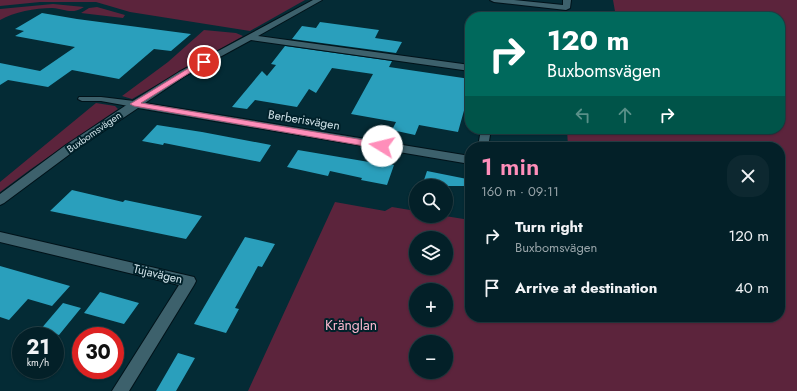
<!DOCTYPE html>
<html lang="en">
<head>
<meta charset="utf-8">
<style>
  :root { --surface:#032028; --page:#0d2830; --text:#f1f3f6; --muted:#97a3a8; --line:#243e45; --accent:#ff8eba }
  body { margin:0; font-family:Jost,sans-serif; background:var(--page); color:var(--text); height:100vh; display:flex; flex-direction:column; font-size:15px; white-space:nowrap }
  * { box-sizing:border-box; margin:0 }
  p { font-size:13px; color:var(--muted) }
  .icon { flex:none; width:22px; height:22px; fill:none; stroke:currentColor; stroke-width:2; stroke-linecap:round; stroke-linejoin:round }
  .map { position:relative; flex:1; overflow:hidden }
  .drawer { position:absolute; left:465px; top:142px; width:320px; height:180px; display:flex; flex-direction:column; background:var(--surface); border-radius:16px; box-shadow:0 1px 3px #0004,0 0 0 1px var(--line) }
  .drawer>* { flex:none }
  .guide { position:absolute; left:465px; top:12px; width:320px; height:122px; border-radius:16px; box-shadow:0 1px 3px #0004,0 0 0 1px var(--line); background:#00695c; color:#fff; overflow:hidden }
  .buttons { position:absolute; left:409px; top:179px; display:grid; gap:8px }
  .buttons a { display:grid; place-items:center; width:44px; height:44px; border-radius:50%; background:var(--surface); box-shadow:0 1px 3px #0004,0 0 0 1px var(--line); font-size:20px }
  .speed { position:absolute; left:12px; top:327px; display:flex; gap:8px; font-size:20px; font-weight:700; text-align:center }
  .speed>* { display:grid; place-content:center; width:52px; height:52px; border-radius:50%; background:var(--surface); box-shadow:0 1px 3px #0004,0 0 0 1px var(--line); line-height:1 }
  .speed small { font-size:10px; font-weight:400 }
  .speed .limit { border:6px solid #d22; background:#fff; color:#111 }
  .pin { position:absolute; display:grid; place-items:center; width:34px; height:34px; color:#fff; margin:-17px; border:2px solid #fff; border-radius:50%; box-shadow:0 1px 4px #0007 }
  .me { position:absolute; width:44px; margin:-22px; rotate:279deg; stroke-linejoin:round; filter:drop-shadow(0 0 3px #0008) }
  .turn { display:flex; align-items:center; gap:14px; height:84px; padding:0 16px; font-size:18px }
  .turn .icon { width:52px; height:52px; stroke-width:2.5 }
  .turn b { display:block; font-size:28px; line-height:34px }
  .lanes { display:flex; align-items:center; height:38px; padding:0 16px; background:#0003; justify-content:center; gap:20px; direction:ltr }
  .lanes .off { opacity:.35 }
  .round { display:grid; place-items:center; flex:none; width:42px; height:42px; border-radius:16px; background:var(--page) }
  .summary { display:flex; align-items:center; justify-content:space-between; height:68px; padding:0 16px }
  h1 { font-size:24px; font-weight:600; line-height:30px; color:var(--accent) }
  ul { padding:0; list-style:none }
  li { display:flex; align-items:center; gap:12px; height:52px; padding:0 16px }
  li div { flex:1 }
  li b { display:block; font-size:15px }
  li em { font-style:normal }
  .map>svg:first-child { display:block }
  .green { fill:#5c243c; fill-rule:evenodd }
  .building { fill:#2a9fbc }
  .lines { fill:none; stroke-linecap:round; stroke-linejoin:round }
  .service-casing { stroke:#001219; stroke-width:2 }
  .minor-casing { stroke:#001219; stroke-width:2 }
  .service { fill:#3d616c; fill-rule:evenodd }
  .minor { fill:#3d616c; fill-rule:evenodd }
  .route { fill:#ff8eba; stroke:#a65c79 }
  .labels { text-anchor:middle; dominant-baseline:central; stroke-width:4; stroke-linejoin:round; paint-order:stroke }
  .far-street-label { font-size:10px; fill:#d0e3e9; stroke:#00212a }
  .street-label { font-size:12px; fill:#d0e3e9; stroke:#00212a }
  .near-park-label { font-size:14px; fill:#fbb8cf; stroke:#00212a }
</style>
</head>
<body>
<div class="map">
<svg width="797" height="391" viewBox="0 0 797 391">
  <rect width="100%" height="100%" fill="#042b35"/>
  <!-- green -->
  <path class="green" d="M0,0H305L250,31L130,12L96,2H40L0,6Z
    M613,0H797V391H248L335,202L385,211L392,207L416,211V216H445L470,220V317H780V147H568L567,129H780V17H616ZM416,238H446V268H416ZM416,290H446V320H416ZM416,342H446V372H416Z
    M53,4L84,7C71,15 66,9 52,8C35,8 14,12 0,20V9Z
    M97,7L125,15L123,18L81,13L89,8Z
    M204,30L236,33L243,36L132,99L122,96L168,62Z
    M96,103L115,106L118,109L31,169L0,192V182Z"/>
  <!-- building -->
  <path class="building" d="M42,13L77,19L191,34L171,51L154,49L119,79L72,70L48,87L8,80L0,85V63L40,71L75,47L15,36L24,31L15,29Z
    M320,22L379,30L375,38L402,42L396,53L292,39L302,26L316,28Z
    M285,46L392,61L389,67L470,79V89L458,132L419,125L415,135L392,130L396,122L351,114L373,74L332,68L316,93L309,89L297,107L255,100L247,109L232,107L262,71L267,76L276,65L271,64Z
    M157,125L202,132L271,145L260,162L164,143L163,145L142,141Z
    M298,150L369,162V160L394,165L387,185L361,180L362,178L330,171L328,176L287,167Z
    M427,171L467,179L466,186H422Z
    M72,190L123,202L125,200L202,216L186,239L50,211Z
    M245,237L275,244L262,267L258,266L235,308L239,309L226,333L194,324Z
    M0,266L70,286L52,306L28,299L9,320L0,317Z
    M100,292L139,303L124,324L84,313Z
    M63,303L81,308L59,335L40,330Z
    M178,353L195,358L176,391H156Z"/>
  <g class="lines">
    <!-- service casing -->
    <g class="service-casing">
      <path id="service" d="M79,97H101L134,101L138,104L134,107L101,101H82L78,99Z"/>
    </g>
    <!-- minor casing -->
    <g class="minor-casing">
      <path id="minor" d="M313,0H322L258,36L470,65V71L251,40L185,76L145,103L470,156V164L138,108L74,151L4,203L0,205V194L66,145L131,102L179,72Z
        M490,0H514L563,5V0H571L570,8L566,10L494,2Z
        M481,129H491L488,147H478Z
        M0,232L194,277L196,281L194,285L129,391H112L179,285L0,242Z"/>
    </g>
    <!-- service -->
    <use href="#service" class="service"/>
    <!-- minor -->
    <use href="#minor" class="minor"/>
  </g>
  <!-- route -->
  <path class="route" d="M202,60L207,62L141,103L382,143L386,146L382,149L134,106L130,104Z"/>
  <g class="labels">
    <!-- far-street labels -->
    <g class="far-street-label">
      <text transform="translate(94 132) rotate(-35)">Buxbomsvägen</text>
    </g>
    <!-- street labels -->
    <g class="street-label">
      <text transform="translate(304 120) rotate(9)">Berberisvägen</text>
      <text transform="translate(158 274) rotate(13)">Tujavägen</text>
    </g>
    <!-- near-park labels -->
    <g class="near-park-label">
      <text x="351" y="325">Kränglan</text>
    </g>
  </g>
</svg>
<div class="buttons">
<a><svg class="icon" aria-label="search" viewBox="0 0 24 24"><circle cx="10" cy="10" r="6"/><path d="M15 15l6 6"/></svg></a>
<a><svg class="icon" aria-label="layers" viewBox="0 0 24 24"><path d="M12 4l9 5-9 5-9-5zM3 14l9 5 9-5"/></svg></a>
<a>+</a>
<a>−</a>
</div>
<div class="speed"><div>21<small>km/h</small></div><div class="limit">30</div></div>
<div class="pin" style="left:204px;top:62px;background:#d93025"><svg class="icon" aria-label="arrive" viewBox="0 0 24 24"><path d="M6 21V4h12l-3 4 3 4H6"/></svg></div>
<svg class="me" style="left:382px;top:146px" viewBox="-20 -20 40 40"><circle r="19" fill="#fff"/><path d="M0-13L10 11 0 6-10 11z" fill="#ff8eba"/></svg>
<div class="guide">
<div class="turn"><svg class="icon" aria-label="right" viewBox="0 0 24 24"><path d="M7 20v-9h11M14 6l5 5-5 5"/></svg><div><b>120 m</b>Buxbomsvägen</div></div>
<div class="lanes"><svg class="icon off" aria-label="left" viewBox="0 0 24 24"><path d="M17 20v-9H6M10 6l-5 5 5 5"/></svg><svg class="icon off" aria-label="ahead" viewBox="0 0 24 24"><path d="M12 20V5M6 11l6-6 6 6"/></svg><svg class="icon" aria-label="right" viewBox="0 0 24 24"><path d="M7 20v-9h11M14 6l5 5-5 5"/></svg></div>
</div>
<section class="drawer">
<div class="summary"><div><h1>1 min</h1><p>160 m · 09:11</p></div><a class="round"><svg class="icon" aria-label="close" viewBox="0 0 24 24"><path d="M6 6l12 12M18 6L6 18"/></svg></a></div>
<ul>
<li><svg class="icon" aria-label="right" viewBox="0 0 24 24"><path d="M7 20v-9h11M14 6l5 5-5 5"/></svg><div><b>Turn right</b><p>Buxbomsvägen</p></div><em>120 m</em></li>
<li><svg class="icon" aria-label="arrive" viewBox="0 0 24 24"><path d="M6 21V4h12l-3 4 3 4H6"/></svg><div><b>Arrive at destination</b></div><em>40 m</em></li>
</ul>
</section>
</div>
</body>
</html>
